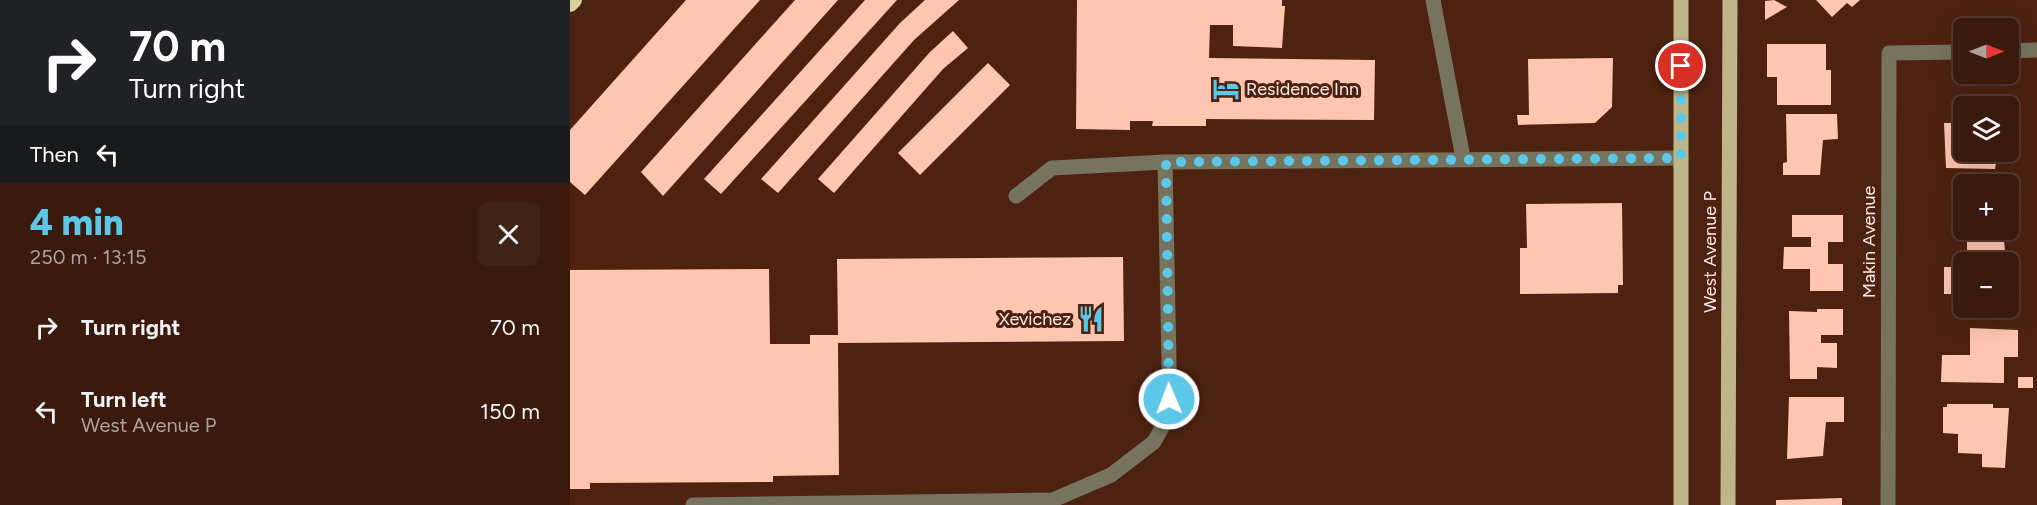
<!DOCTYPE html>
<html lang="en">
<head>
<meta charset="utf-8">
<style>
  :root { --surface:#3a1a0d; --page:#412316; --text:#f1f3f6; --muted:#aba19d; --line:#54382e; --accent:#5dc7e8 }
  body { margin:0; font-family:Figtree,sans-serif; background:var(--page); color:var(--text); height:100vh; display:flex; flex-direction:column; font-size:22px; white-space:nowrap }
  * { box-sizing:border-box; margin:0 }
  p { font-size:20px; color:var(--muted) }
  .icon { flex:none; width:33px; height:33px; fill:none; stroke:currentColor; stroke-width:2; stroke-linecap:round; stroke-linejoin:round }
  .map { position:relative; flex:1; overflow:hidden }
  .details { display:flex; flex-direction:column; background:var(--surface); width:570px }
  .details>* { flex:none }
  .hud { background:#202124; color:#fff; overflow:hidden }
  .needle { width:39px; rotate:90deg }
  .fabs { position:absolute; left:1383px; top:18px; display:grid; gap:12px }
  .fabs a { display:grid; place-items:center; width:66px; height:66px; border-radius:9px; background:var(--surface); box-shadow:0 6px 24px #0002,0 0 0 2px var(--line); font-size:30px }
  .pin { position:absolute; display:grid; place-items:center; width:51px; height:51px; color:#fff; margin:-26px; border:3px solid #fff; border-radius:50%; box-shadow:0 2px 6px #0007 }
  .me { position:absolute; width:66px; margin:-33px; rotate:359deg; stroke-linejoin:round; filter:drop-shadow(0 0 4px #0008) }
  .turn { display:flex; align-items:center; gap:21px; height:126px; padding:0 30px; font-size:27px }
  .turn .icon { width:78px; height:78px; stroke-width:2.5 }
  .turn b { display:block; font-size:42px; line-height:51px }
  .then { display:flex; align-items:center; height:57px; padding:0 30px; background:#0003; gap:12px; font-size:22px }
  .round { display:grid; place-items:center; flex:none; width:63px; height:63px; border-radius:9px; background:var(--page) }
  .headline { display:flex; align-items:center; justify-content:space-between; height:102px; padding:0 30px }
  h1 { font-size:36px; font-weight:800; line-height:45px; color:var(--accent) }
  ul { padding:0; list-style:none }
  li { display:flex; align-items:center; gap:18px; height:84px; padding:0 30px }
  li div { flex:1 }
  li b { display:block; font-size:22px }
  li em { font-style:normal }
  main { display:flex; flex:1; min-height:0 }
  .map>svg:first-child { display:block }
  .building { fill:#fec5b0 }
  .lines { fill:none; stroke-linecap:round; stroke-linejoin:round }
  .minor { stroke:#76745e; stroke-width:15 }
  .major { stroke:#bcb689; stroke-width:15 }
  .highway { stroke:#d7d09a; stroke-width:18 }
  .route { stroke:#5dc7e8; stroke-width:10; stroke-dasharray:0 18 }
  .labels { text-anchor:middle; dominant-baseline:central; stroke-width:6; stroke-linejoin:round; paint-order:stroke }
  .poi-label { font-size:18px; fill:#fbe9e3; stroke:#4e2211; text-anchor:start }
  .street-label { font-size:18px; fill:#fbe9e3; stroke:#4e2211 }
</style>
</head>
<body>
<main>
<section class="details">
<div class="hud">
<div class="turn"><svg class="icon" aria-label="right" viewBox="0 0 24 24"><path d="M7 20v-9h11M14 6l5 5-5 5"/></svg><div><b>70 m</b>Turn right</div></div>
<div class="then">Then<svg class="icon" aria-label="left" viewBox="0 0 24 24"><path d="M17 20v-9H6M10 6l-5 5 5 5"/></svg></div>
</div>
<div class="headline"><div><h1>4 min</h1><p>250 m · 13:15</p></div><a class="round"><svg class="icon" aria-label="close" viewBox="0 0 24 24"><path d="M6 6l12 12M18 6L6 18"/></svg></a></div>
<ul>
<li><svg class="icon" aria-label="right" viewBox="0 0 24 24"><path d="M7 20v-9h11M14 6l5 5-5 5"/></svg><div><b>Turn right</b></div><em>70 m</em></li>
<li><svg class="icon" aria-label="left" viewBox="0 0 24 24"><path d="M17 20v-9H6M10 6l-5 5 5 5"/></svg><div><b>Turn left</b><p>West Avenue P</p></div><em>150 m</em></li>
</ul>
</section>
<div class="map">
<svg width="1467" height="505" viewBox="0 0 1467 505">
  <rect width="100%" height="100%" fill="#4e2211"/>
  <!-- building -->
  <path class="building" d="M116,0H190L15,195L0,182V130Z
    M225,0H268L93,196L71,172Z
    M295,0H327L151,194L134,179Z
    M355,0H389L344,40L208,193L191,179L330,23Z
    M507,0H712V6H715L712,48L663,46V25H640L639,58L805,60L804,120L636,119V126H582L583,121H560V130L506,129Z
    M1204,0L1217,7L1195,20V1Z
    M1246,0H1290L1282,7L1277,3L1262,17Z
    M383,31L398,48L373,69L264,193L248,179L360,52Z
    M1197,44H1256V70H1261V105H1207V77H1197Z
    M1043,58L1042,107L1025,123L948,125L947,115H959L958,59Z
    M418,63L440,85L350,175L328,153Z
    M1401,96L1428,97V106H1401Z
    M1216,114H1267L1268,139L1253,140L1250,175H1213V163L1217,162Z
    M1374,123H1394V152H1428L1425,169L1376,168Z
    M1052,203L1053,285H1048V293L950,294V248H957L956,204Z
    M1222,215H1273V242H1258V264H1273V291H1240V269H1213L1214,247H1241V237H1222Z
    M1397,230H1433L1436,262H1397Z
    M553,257L554,341L268,343L269,475L203,476V482L20,483V489H0V270L199,269L200,344H240V335H268L267,259Z
    M1374,267H1394V294H1374Z
    M1247,309H1273V335H1251V343H1267V368L1247,367V379H1220L1219,311L1247,312Z
    M1400,328L1448,330V357H1434V383L1371,382L1372,355H1400Z
    M1448,377H1463V388H1448Z
    M1219,397H1274V422H1256L1253,456L1217,459Z
    M1377,404H1423V408H1439L1435,468L1412,467V454L1388,453V434L1373,433V407H1377Z
    M1272,498V505H1206V500Z"/>
  <g class="lines">
    <!-- minor -->
    <path class="minor" d="M863,0L893,158
      M1438,51L1467,50
      M446,196L482,168L595,162L1111,158
      M123,505L483,500L541,475L584,442L600,413L595,162
      M1318,505L1319,53L1394,52"/>
    <!-- major -->
    <path class="major" d="M1111,505V0
      M1158,505L1160,0"/>
    <!-- highway -->
    <path class="highway" d="M0,3L3,0"/>
  </g>
  <g class="lines">
    <!-- route -->
    <path class="route" d="M599,399L596,162L1111,158V66"/>
  </g>
  <!-- icons -->
  <defs>
    <g id="hotel-bare" transform="scale(2.07)"><path d="M-6-4.5h1.5V1H6V5H4.5V3h-9V5H-6ZM-4 0a1.8 1.8 0 1 1 3.6 0ZM.5 0V-2.5h3Q6-2.5 6 0Z" fill="#5dc7e8" stroke="#4e2211" stroke-width="2.5" paint-order="stroke"/></g>
    <g id="restaurant-bare" transform="scale(2.07)"><path d="M-5-6h1v4h1v-4h1v4h1v-4h1v5L-1.5 .5V6h-2V.5L-5-1ZM5-6V6H3V1.5H1.5Q1.5-4 5-6Z" fill="#5dc7e8" stroke="#4e2211" stroke-width="2.5" paint-order="stroke"/></g>
  </defs>
  <g fill-rule="evenodd">
    <use href="#hotel-bare" x="656" y="89"/>
    <use href="#restaurant-bare" x="521" y="319"/>
  </g>
  <g class="labels">
    <!-- poi labels -->
    <g class="poi-label">
      <text x="676" y="89">Residence Inn</text>
      <text x="501" y="319" text-anchor="end">Xevichez</text>
    </g>
    <!-- street labels -->
    <g class="street-label">
      <text transform="translate(1299 242) rotate(-90)">Makin Avenue</text>
      <text transform="translate(1140 252) rotate(-90)">West Avenue P</text>
    </g>
  </g>
</svg>
<div class="fabs">
<a><svg class="needle" viewBox="-14 -14 28 28"><path d="M0-13l5 13h-10z" fill="#e53935"/><path d="M0 13l5-13h-10z" fill="#aba19d"/></svg></a>
<a><svg class="icon" aria-label="layers" viewBox="0 0 24 24"><path d="M12 4l9 5-9 5-9-5zM3 14l9 5 9-5"/></svg></a>
<a>+</a>
<a>−</a>
</div>
<div class="pin" style="left:1111px;top:66px;background:#d93025"><svg class="icon" aria-label="arrive" viewBox="0 0 24 24"><path d="M6 21V4h12l-3 4 3 4H6"/></svg></div>
<svg class="me" style="left:599px;top:399px" viewBox="-20 -20 40 40"><circle r="17" fill="#5dc7e8" stroke="#fff" stroke-width="3"/><path d="M0-11L8 9 0 5-8 9z" fill="#fff"/></svg>
</div>
</main>
</body>
</html>
